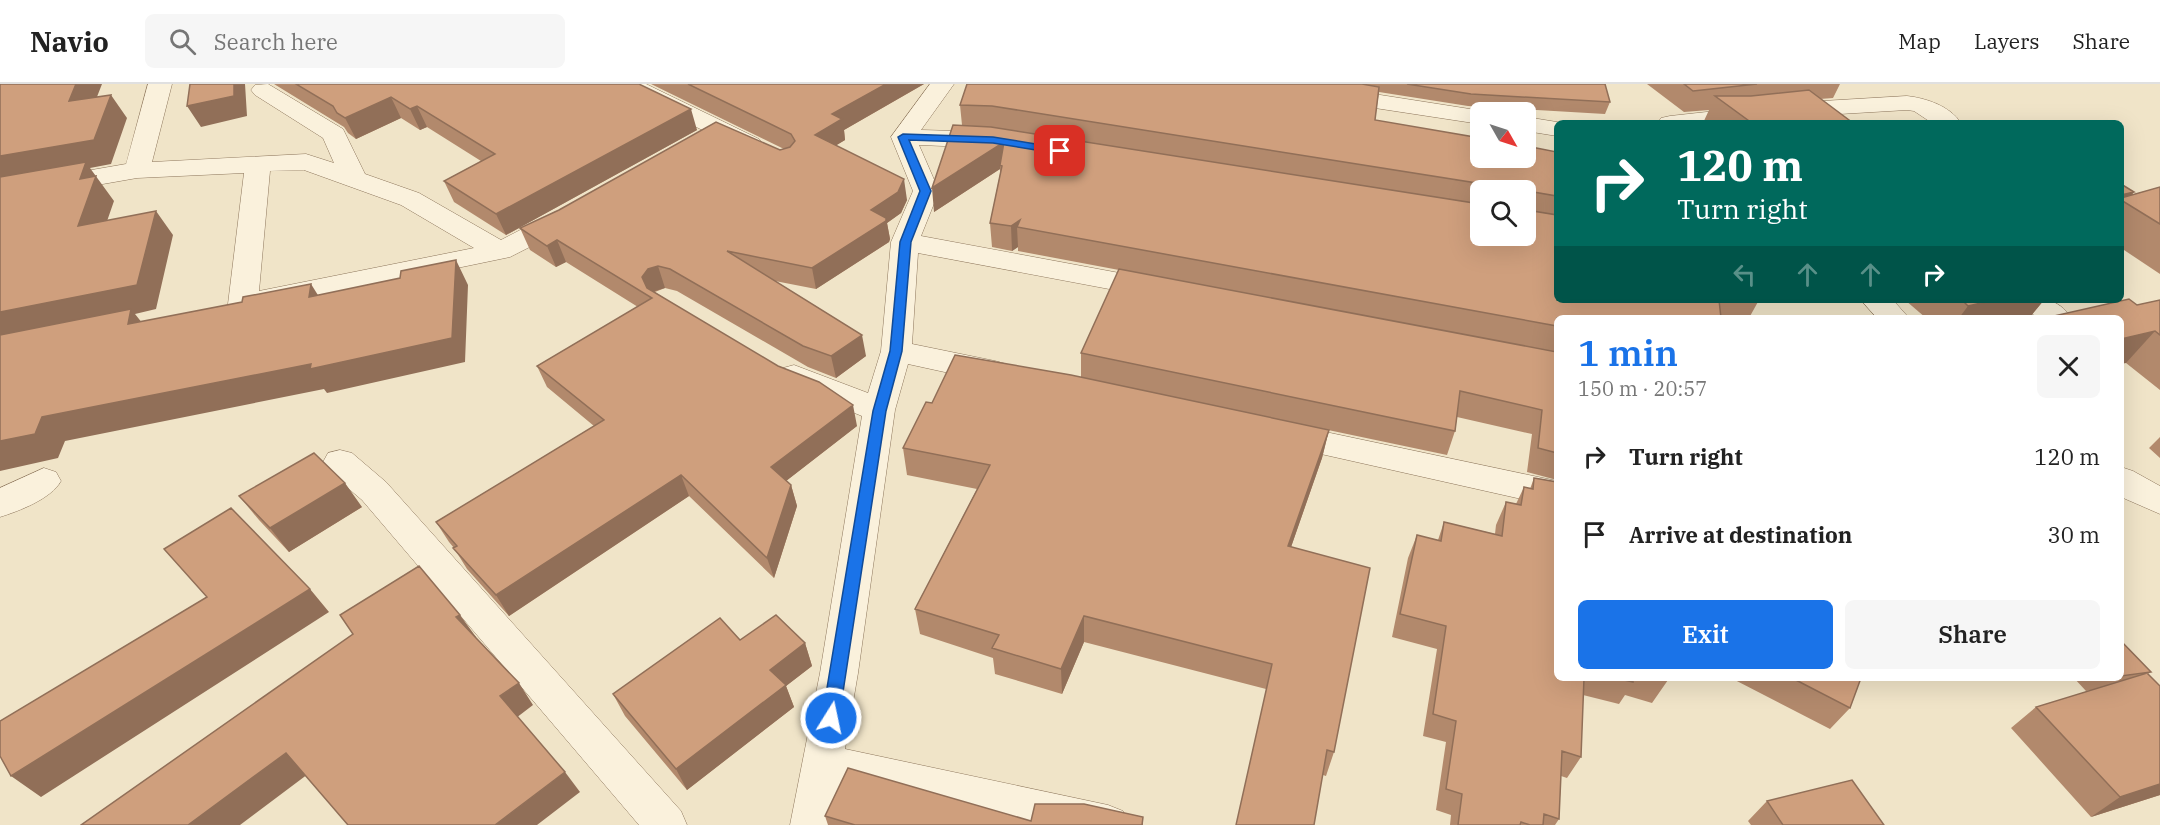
<!DOCTYPE html>
<html lang="en">
<head>
<meta charset="utf-8">
<style>
  :root { --surface:#fff; --page:#f6f6f6; --text:#222; --muted:#767676; --line:#e0e0e0; --accent:#1a73e8 }
  body { margin:0; font-family:"IBM Plex Serif",serif; background:var(--page); color:var(--text); height:100vh; display:flex; flex-direction:column; font-size:22px; white-space:nowrap }
  * { box-sizing:border-box; margin:0 }
  p { font-size:20px; color:var(--muted) }
  .icon { flex:none; width:33px; height:33px; fill:none; stroke:currentColor; stroke-width:2; stroke-linecap:round; stroke-linejoin:round }
  .map { position:relative; flex:1; overflow:hidden }
  .side { position:absolute; left:1554px; top:231px; width:570px; height:366px; display:flex; flex-direction:column; background:var(--surface); border-radius:9px; box-shadow:0 6px 24px #0002 }
  .side>* { flex:none }
  .top-card { position:absolute; left:1554px; top:36px; width:570px; height:183px; border-radius:9px; box-shadow:0 6px 24px #0002; background:#00695c; color:#fff; overflow:hidden }
  .needle { width:39px; rotate:129deg }
  .tools { position:absolute; left:1470px; top:18px; display:grid; gap:12px }
  .tools a { display:grid; place-items:center; width:66px; height:66px; border-radius:9px; background:var(--surface); box-shadow:0 6px 24px #0002; font-size:30px }
  .pin { position:absolute; display:grid; place-items:center; width:51px; height:51px; color:#fff; margin:-26px; border-radius:12px; box-shadow:0 3px 9px #0006 }
  .me { position:absolute; width:66px; margin:-33px; rotate:10deg; stroke-linejoin:round; filter:drop-shadow(0 0 4px #0008) }
  .turn { display:flex; align-items:center; gap:21px; height:126px; padding:0 24px; font-size:27px }
  .turn .icon { width:78px; height:78px; stroke-width:2.5 }
  .turn b { display:block; font-size:42px; line-height:51px }
  .lanes { display:flex; align-items:center; height:57px; padding:0 24px; background:#0003; justify-content:center; gap:30px; direction:ltr }
  .lanes .off { opacity:.35 }
  .round { display:grid; place-items:center; flex:none; width:63px; height:63px; border-radius:9px; background:var(--page) }
  .head { display:flex; align-items:center; justify-content:space-between; height:102px; padding:0 24px }
  h1 { font-size:36px; font-weight:600; line-height:45px; color:var(--accent) }
  .primary-button { display:flex; gap:12px; margin-top:auto; padding:12px 24px }
  .primary-button a { flex:1; height:69px; border-radius:9px; background:var(--accent); color:#fff; font-size:24px; font-weight:600; line-height:69px; text-align:center }
  .primary-button a+a { background:var(--page); color:var(--text) }
  ul { padding:0; list-style:none }
  li { display:flex; align-items:center; gap:18px; height:78px; padding:0 24px }
  li div { flex:1 }
  li b { display:block; font-size:22px }
  li em { font-style:normal }
  header { display:flex; align-items:center; gap:36px; box-sizing:border-box; height:84px; padding:0 30px; background:var(--surface); border-bottom:2px solid var(--line) }
  header strong { font-size:28px }
  nav { display:flex; gap:33px; margin-inline-start:auto; font-size:21px }
  .search { width:420px; height:54px; background:var(--page); display:flex; align-items:center; gap:15px; box-sizing:border-box; padding:0 21px; border-radius:9px; color:var(--muted); font-size:22px }
  .map>svg:first-child { display:block }
  .lines { fill:none; stroke-linecap:round; stroke-linejoin:round }
  .minor-casing { stroke:#8d765c; stroke-width:1 }
  .minor { fill:#faf1dc; fill-rule:evenodd }
  .wall { fill:#b2896c; fill-rule:evenodd }
  .shaded-wall { fill:#916f58 }
  .building { fill:#cf9f7d; stroke:#916f58; stroke-width:1.5 }
  .route { fill:#1a73e8; stroke:#114b97; stroke-width:1.5 }
</style>
</head>
<body>
<header>
<strong>Navio</strong>
<div class="search"><svg class="icon" aria-label="search" viewBox="0 0 24 24"><circle cx="10" cy="10" r="6"/><path d="M15 15l6 6"/></svg>Search here</div>
<nav><a>Map</a><a>Layers</a><a>Share</a></nav>
</header>
<div class="map">
<svg width="2160" height="741" viewBox="0 0 2160 741">
  <rect width="100%" height="100%" fill="#f0e4c8"/>
  <g class="lines">
    <!-- minor casing -->
    <g class="minor-casing">
      <path id="minor" d="M148,0H172L152,78L306,70L334,79L323,54L255,11L251,6L255,1L268,0L343,45L365,90L419,109L501,156L555,128L565,126L575,128L579,134L575,140L510,173L269,223L258,219L253,227L243,230L233,227L228,220L244,89L137,94L0,118V102L126,80ZM304,86L401,121L474,164L259,207L270,87Z
        M615,0H646L759,55L763,60L759,65L750,68L741,65L619,5Z
        M930,0H954L921,46L994,48L1003,51L1007,56L1003,61L994,64L919,61L939,107L921,152L1157,196L1167,198L1171,205L1167,212L1157,214L918,169L912,260L995,277L1006,280L1010,288L1006,296L995,299L908,280L895,326L858,589L845,665L1108,721L1123,727L1129,741H1017L839,702L832,741H790L820,589L862,332L783,300L778,292L783,284L794,281L868,309L881,267L891,158L913,107L891,53Z
        M1251,0H1310L1489,28H1480V40L1263,7L1255,5Z
        M1907,12C1926,14 1950,22 1961,39H1932L1914,27L1907,26L1789,33L1737,39H1658L1661,34L1670,32L1789,19Z
        M1526,33L1563,39H1557V52L1526,47Z
        M1861,216H1893L1909,234H1877Z
        M2019,216C2042,216 2057,212 2071,234H2037Z
        M1283,339L1557,397V423L1272,359L1267,351L1272,343Z
        M340,366L352,369L386,398L681,727L687,741H639L362,416L328,387L323,378L328,369Z
        M2121,383L2133,387L2160,402V430L2121,413Z
        M44,384L56,388L61,397C51,415 19,427 0,433V404Z"/>
    </g>
    <!-- minor -->
    <use href="#minor" class="minor"/>
  </g>
  <!-- wall -->
  <path class="wall" d="M274,0H639L697,46L506,151L454,118L444,97L481,77L427,43L420,46L401,34L356,55L348,49L344,43Z
    M651,0H924L844,46L845,56L836,61L907,116L901,129L887,139L890,155L889,158L816,205L775,197L866,272L836,294L808,283L677,207L665,204L655,208L857,342L786,397L791,401L797,422L774,494L689,412L509,532L467,485L454,464L449,458L436,438L594,342L547,303L537,282L638,223L566,178L556,183L530,166L520,144L784,65Z
    M967,0H1605L1610,18L1605,30L1468,22L1379,8L1375,36L1557,68V216H1759L1749,234H1557V396L1527,388L1532,350L1457,333L1455,347L1447,371L1271,334L1329,346L1322,374L1291,463L1334,668L1326,692L1323,691L1266,605L1084,558L1062,610L995,590L993,574L920,550L915,525L977,405L907,391L903,364L932,319L1081,293V269L1119,186L1018,167V163L1012,167L992,163L990,139L1000,90V85L934,128L962,41L960,21ZM1480,106H1526L1480,152Z
    M1647,0H1840L1833,14L1820,15L1853,39H1703L1709,26L1684,28Z
    M2121,100L2134,108L2131,111L2160,103V190L2121,164Z
    M1905,216H2044L2030,233L2025,234H1926Z
    M2160,216V306L2126,279L2121,234H2053L2054,232L2137,221Z
    M2160,353V374L2149,364Z
    M1534,394L1557,594H1668V596L1652,619L1625,611L1619,620L1583,611L1581,673L1567,694L1561,692L1559,735L1555,741H1450L1451,731L1436,726L1446,658L1423,652L1437,565L1392,553L1408,474L1417,451L1438,456L1444,438L1495,450L1496,441L1506,418L1516,420L1524,403L1530,405Z
    M239,412L362,423L289,468L259,436Z
    M740,556L805,559L812,582L786,602L794,623L687,706L625,632L613,610Z
    M2121,557L2151,588L2148,590L2160,602V711L2091,733L2011,644L2036,623L2094,606L2086,607L2074,594H2121Z
    M1731,594H1861L1850,624L1830,645Z
    M1767,717L1884,741H1751L1748,737Z
    M825,732L1031,737L1143,733V741H828Z"/>
  <!-- shaded-wall -->
  <path class="shaded-wall" d="M76,0H102L86,41L69,17Z
    M234,0H245L247,32L201,43L187,22Z
    M886,0H924L844,46L845,56L819,72L815,51L832,30Z
    M111,11L127,34L111,80L90,84L114,117L97,166L0,100V72Z
    M391,13L401,34L356,55L345,34Z
    M417,22L427,43L420,46L410,25Z
    M691,25L697,46L506,151L496,130Z
    M1004,58L1000,85L934,128L932,104Z
    M904,95L907,116L901,129L887,139L890,155L889,158L816,205L812,184Z
    M2134,108L2125,119L2121,116V111Z
    M156,127L173,151L156,225L135,230L151,250L0,257V228Z
    M1020,136L1017,143L1018,163L1012,167L1011,142Z
    M557,156L566,178L556,183L547,162Z
    M456,176L468,201L465,278L327,309L324,305L65,357L58,374L0,387V357L42,333Z
    M658,182L665,204L655,207L650,214L642,193L648,185Z
    M311,200L326,224L309,213Z
    M1994,216H2044L2030,233L2025,234H1959L1968,222Z
    M2155,247L2126,279L2121,280V255Z
    M862,251L866,272L836,294L831,272Z
    M853,321L857,342L777,404L771,383Z
    M1329,346L1322,374L1282,489L1288,462Z
    M681,391L689,412L509,532L496,511Z
    M345,399L362,423L289,468L270,444Z
    M791,401L797,422L774,494L767,474Z
    M310,505L329,528L41,713L11,692Z
    M460,531L476,553L472,556L456,533Z
    M1084,532V558L1062,610L1061,585Z
    M805,559L812,582L786,602L794,623L687,706L676,685L770,586Z
    M519,599L533,621L516,634L500,612Z
    M286,669L308,690L240,741H188Z
    M565,688L580,708L537,741H495Z
    M2160,700V711L2091,733L2120,713Z"/>
  <!-- building -->
  <path class="building" d="M0,0H76L69,17L111,11L94,56L0,72Z
    M190,0H234V12L187,22Z
    M296,0H639L691,25L496,130L444,97L495,70L417,22L410,25L391,13L345,34L337,29L333,22Z
    M688,0H886L832,30L842,35L815,51L904,95L898,108L871,126L886,134V137L812,184L727,167L862,251L831,272L803,262L670,185L658,182L648,185L642,193L647,204L778,282L819,298L853,321L771,383L791,401L767,474L681,391L496,511L453,464L457,462L436,438L604,336L537,282L652,214L557,156L547,162L520,144L559,126L716,38L780,66L790,63L795,57L791,50Z
    M967,0H1362L1379,3L1375,36L1480,54V74H1526V62L1557,68V112L1533,108V127L1557,131V216H1719L1721,234H1557V242L1017,143L1020,136L1011,142L990,139L1002,82L1000,81L1004,58L932,104L953,41L991,43L1480,120V152H1526V106H1489V101L992,22L960,21Z
    M1407,0H1605L1610,18L1471,10Z
    M1684,0H1757L1693,7Z
    M1809,6L1853,39H1752L1715,12H1751Z
    M86,78L80,95L96,92L78,142L156,127L137,201L0,228V93Z
    M2121,100L2134,108L2121,111Z
    M2160,103V140L2121,116V114Z
    M456,176L452,254L310,285L311,280L42,333L35,350L0,357V251L131,225L128,240L242,218L243,213L311,200L309,213L400,194L401,187Z
    M1119,185L1557,268V369L1538,364L1542,326L1460,307L1455,347L1081,269Z
    M2129,215L2137,221L2160,216V251L2155,247L2121,255V234H2058L2054,232Z
    M1962,216H1994L1968,222Z
    M955,271L1071,291L1329,346L1288,462L1370,484L1334,668L1327,666L1314,741H1236L1272,580L1084,532L1061,585L992,564L999,551L915,525L990,381L903,364L926,318L932,319Z
    M314,369L345,399L270,444L239,412Z
    M1534,394L1557,398V594H1584L1581,673L1562,667L1559,735L1544,730L1543,741H1530L1521,738L1520,741H1458L1462,710L1446,705L1456,637L1433,630L1446,542L1400,530L1417,451L1441,457L1444,438L1502,452L1506,418L1521,421L1524,403L1533,405Z
    M231,424L310,505L11,692L0,672V637L207,513L164,465Z
    M419,482L460,531L456,533L519,599L500,612L565,688L495,741H348L286,669L188,741H81L353,550L340,531Z
    M776,531L805,559L770,586L786,601L676,685L613,610L720,534L740,556Z
    M2121,557L2151,588L2121,592Z
    M2147,589L2160,602V700L2120,713L2036,623Z
    M1616,594H1633V598Z
    M1659,594H1668V596Z
    M1792,594H1861L1850,624Z
    M848,684L1031,737L1035,720H1084L1143,733L1142,741H855L825,732Z
    M1852,696L1884,741H1783L1767,717Z"/>
  <!-- route -->
  <path class="route" d="M903,50L993,53L1060,64L1065,67L1060,70L993,59L909,56L931,107L911,158L902,267L886,327L839,634L836,639L831,641L825,639L822,634L873,327L890,267L900,158L920,107L898,53Z"/>
</svg>
<div class="tools">
<a><svg class="needle" viewBox="-14 -14 28 28"><path d="M0-13l5 13h-10z" fill="#e53935"/><path d="M0 13l5-13h-10z" fill="#767676"/></svg></a>
<a><svg class="icon" aria-label="search" viewBox="0 0 24 24"><circle cx="10" cy="10" r="6"/><path d="M15 15l6 6"/></svg></a>
</div>
<div class="pin" style="left:1060px;top:67px;background:#d93025"><svg class="icon" aria-label="arrive" viewBox="0 0 24 24"><path d="M6 21V4h12l-3 4 3 4H6"/></svg></div>
<svg class="me" style="left:831px;top:634px" viewBox="-20 -20 40 40"><circle r="17" fill="#1a73e8" stroke="#fff" stroke-width="3"/><path d="M0-11L8 9 0 5-8 9z" fill="#fff"/></svg>
<div class="top-card">
<div class="turn"><svg class="icon" aria-label="right" viewBox="0 0 24 24"><path d="M7 20v-9h11M14 6l5 5-5 5"/></svg><div><b>120 m</b>Turn right</div></div>
<div class="lanes"><svg class="icon off" aria-label="left" viewBox="0 0 24 24"><path d="M17 20v-9H6M10 6l-5 5 5 5"/></svg><svg class="icon off" aria-label="ahead" viewBox="0 0 24 24"><path d="M12 20V5M6 11l6-6 6 6"/></svg><svg class="icon off" aria-label="ahead" viewBox="0 0 24 24"><path d="M12 20V5M6 11l6-6 6 6"/></svg><svg class="icon" aria-label="right" viewBox="0 0 24 24"><path d="M7 20v-9h11M14 6l5 5-5 5"/></svg></div>
</div>
<section class="side">
<div class="head"><div><h1>1 min</h1><p>150 m · 20:57</p></div><a class="round"><svg class="icon" aria-label="close" viewBox="0 0 24 24"><path d="M6 6l12 12M18 6L6 18"/></svg></a></div>
<ul>
<li><svg class="icon" aria-label="right" viewBox="0 0 24 24"><path d="M7 20v-9h11M14 6l5 5-5 5"/></svg><div><b>Turn right</b></div><em>120 m</em></li>
<li><svg class="icon" aria-label="arrive" viewBox="0 0 24 24"><path d="M6 21V4h12l-3 4 3 4H6"/></svg><div><b>Arrive at destination</b></div><em>30 m</em></li>
</ul>
<div class="primary-button"><a>Exit</a><a>Share</a></div>
</section>
</div>
</body>
</html>
